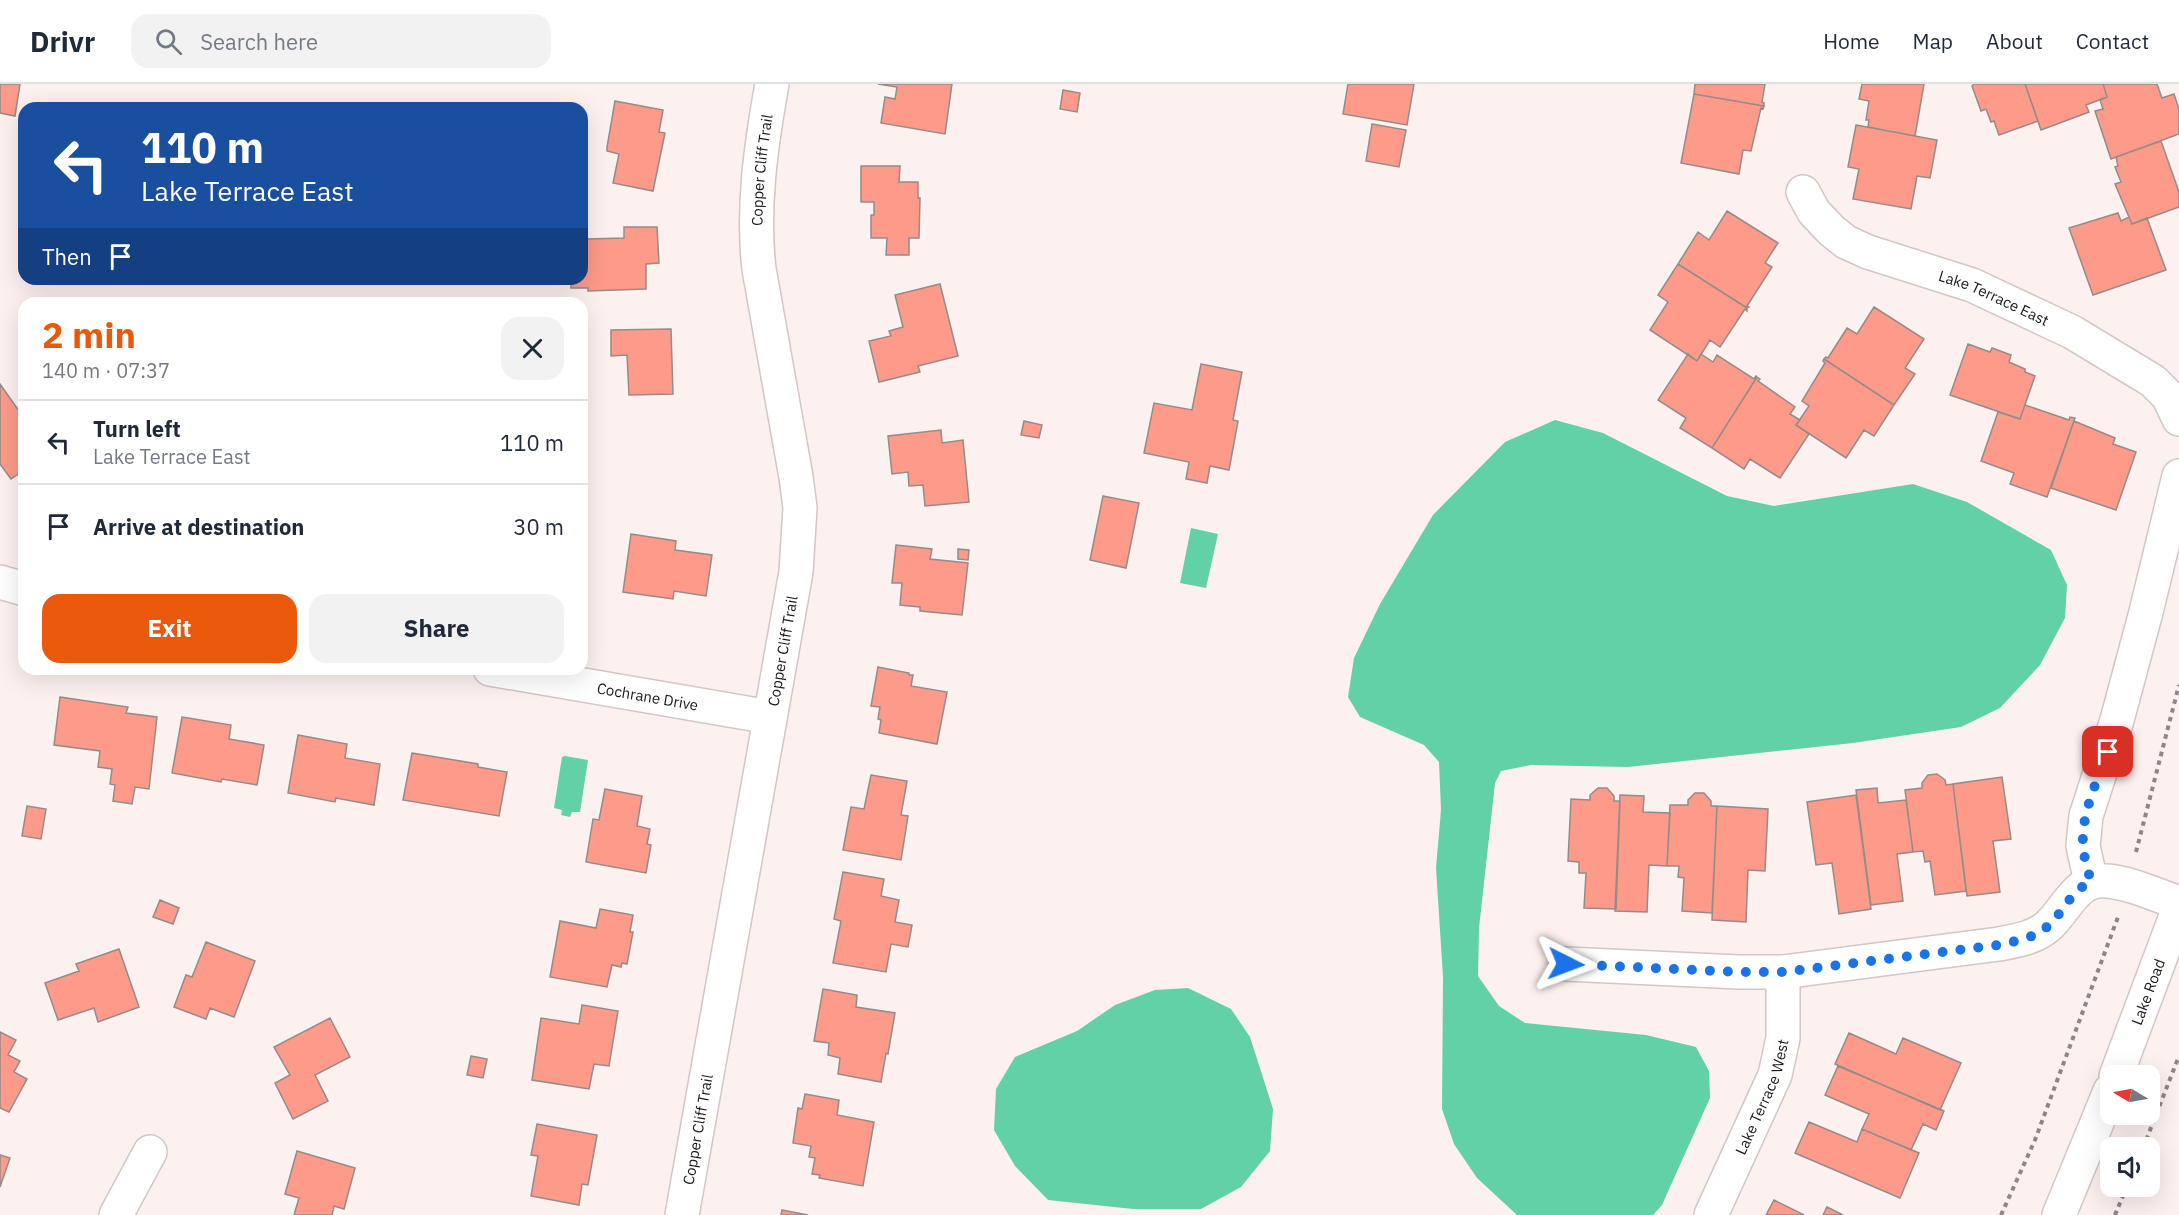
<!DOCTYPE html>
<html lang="en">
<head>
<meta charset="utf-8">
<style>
  :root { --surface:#fff; --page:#f2f2f3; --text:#1f2937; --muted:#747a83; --line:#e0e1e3; --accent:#ea580c }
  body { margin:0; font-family:"IBM Plex Sans",sans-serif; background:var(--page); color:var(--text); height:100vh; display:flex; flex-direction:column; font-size:22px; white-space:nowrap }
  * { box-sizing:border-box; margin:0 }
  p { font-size:20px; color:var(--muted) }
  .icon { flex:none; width:33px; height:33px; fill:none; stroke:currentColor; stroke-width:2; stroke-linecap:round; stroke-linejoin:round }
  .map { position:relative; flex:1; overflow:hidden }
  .panel { position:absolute; left:18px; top:213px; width:570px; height:378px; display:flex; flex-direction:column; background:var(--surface); border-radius:18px; box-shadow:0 6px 24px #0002 }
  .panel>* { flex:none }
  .top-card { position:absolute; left:18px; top:18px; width:570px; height:183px; border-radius:18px; box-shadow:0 6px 24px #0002; background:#1a4fa0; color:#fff; overflow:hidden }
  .needle { width:39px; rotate:280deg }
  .fabs { position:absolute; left:2100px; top:981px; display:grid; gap:12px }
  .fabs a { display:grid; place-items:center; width:60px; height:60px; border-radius:12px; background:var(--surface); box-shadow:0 6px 24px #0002; font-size:30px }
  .pin { position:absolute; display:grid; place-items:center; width:51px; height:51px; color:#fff; margin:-26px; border-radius:12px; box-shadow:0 3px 9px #0006 }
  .me { position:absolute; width:66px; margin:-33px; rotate:93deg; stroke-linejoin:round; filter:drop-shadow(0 0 4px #0008) }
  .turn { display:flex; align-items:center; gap:21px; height:126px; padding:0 24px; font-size:27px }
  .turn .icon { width:78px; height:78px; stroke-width:2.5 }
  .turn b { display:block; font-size:42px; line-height:51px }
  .then { display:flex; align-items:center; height:57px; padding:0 24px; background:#0003; gap:12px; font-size:22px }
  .round { display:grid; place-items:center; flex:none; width:63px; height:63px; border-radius:18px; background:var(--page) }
  .headline { display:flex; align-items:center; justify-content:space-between; height:102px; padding:0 24px }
  h1 { font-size:36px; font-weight:800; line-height:45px; color:var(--accent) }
  .cta { display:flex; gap:12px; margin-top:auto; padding:12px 24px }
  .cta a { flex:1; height:69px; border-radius:18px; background:var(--accent); color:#fff; font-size:24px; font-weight:800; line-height:69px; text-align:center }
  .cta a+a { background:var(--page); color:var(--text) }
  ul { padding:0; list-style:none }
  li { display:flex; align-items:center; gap:18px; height:84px; padding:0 24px; border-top:2px solid var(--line) }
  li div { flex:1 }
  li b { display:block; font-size:22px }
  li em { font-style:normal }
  header { display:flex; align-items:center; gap:36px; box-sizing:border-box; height:84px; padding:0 30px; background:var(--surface); border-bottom:2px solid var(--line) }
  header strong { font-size:28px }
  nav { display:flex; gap:33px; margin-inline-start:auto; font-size:21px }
  .search { width:420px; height:54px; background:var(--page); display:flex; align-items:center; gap:15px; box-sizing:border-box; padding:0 21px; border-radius:18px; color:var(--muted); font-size:22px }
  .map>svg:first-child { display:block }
  .water { fill:#62d1a5 }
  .building { fill:#fd9a8a; stroke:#958b89; stroke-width:1.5 }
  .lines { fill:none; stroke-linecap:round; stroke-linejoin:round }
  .minor-casing { stroke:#d2c7c5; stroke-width:36 }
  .path { stroke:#8d8684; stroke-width:4; stroke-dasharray:4.5 4.5; stroke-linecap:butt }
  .minor { stroke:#fff; stroke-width:33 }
  .route { stroke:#1a73e8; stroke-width:10; stroke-dasharray:0 18 }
  .labels { text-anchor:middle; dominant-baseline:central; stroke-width:4.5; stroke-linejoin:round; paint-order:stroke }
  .street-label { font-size:15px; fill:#1b1817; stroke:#fff }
</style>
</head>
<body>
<header>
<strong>Drivr</strong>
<div class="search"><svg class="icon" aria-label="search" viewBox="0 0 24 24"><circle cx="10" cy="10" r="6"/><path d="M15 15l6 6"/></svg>Search here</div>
<nav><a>Home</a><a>Map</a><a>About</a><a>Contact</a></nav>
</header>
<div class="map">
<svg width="2179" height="1131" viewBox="0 0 2179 1131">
  <rect width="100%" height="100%" fill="#fcf1ef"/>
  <!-- water -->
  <path class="water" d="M1555,336L1603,349L1727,412L1774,422L1913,400L1967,418L2051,466L2067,501L2065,534L2040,581L2000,624L1961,643L1853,659L1628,683L1531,681L1501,687L1495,699L1479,844L1478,892L1499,922L1525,939L1646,951L1696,963L1709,987L1710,1014L1662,1121L1653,1131H1517L1477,1094L1454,1060L1442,1025L1443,893L1436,784L1441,726L1439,678L1424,661L1360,633L1348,613L1354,574L1380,520L1433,431L1505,358Z
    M1191,444L1218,450L1206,504L1180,499Z
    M565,672L588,676L580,728H572L570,733L561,731L562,726L554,724L562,673Z
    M1188,904L1231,925L1250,953L1273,1025L1270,1067L1241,1103L1201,1125H1133L1048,1116L1015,1082L994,1046L996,1005L1015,973L1077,947L1115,921L1155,906Z"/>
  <!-- building -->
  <path class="building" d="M0,0H20L15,32L0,29Z
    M878,0H952L945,50L881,39L885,13L895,15L897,3Z
    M1348,0H1414L1407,41L1343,30Z
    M1695,0H1765L1762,18L1764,19V22L1694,10Z
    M1862,0H1924L1915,52L1868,43L1869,36H1866L1869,17L1859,15Z
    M1974,0H2025L2038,37L1999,51L1994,37L1991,38L1986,25L1981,27L1972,2Z
    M2025,0H2103L2107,13L2086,21L2089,28L2041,46Z
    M2103,0H2157L2162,14L2174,10L2179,25V50L2111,75L2095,27L2103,25L2100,16L2107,13Z
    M1063,6L1080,9L1077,28L1060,25Z
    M1694,10L1764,22L1763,25L1761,24L1751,67L1743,66L1739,90L1681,79Z
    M615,17L663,26L659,48L665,49L653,107L613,99L619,70L607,67V63Z
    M1372,40L1406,46L1399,83L1366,77Z
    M1856,41L1937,56L1930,94L1917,92L1911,125L1853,115L1859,85L1848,83Z
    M2161,57L2179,108V123L2132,140L2115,100L2121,98L2115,83L2118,82L2116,73Z
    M861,82H900L899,98H918V114H920L919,154H909V171H886L887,154H871V131H874V118H861Z
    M1727,127L1778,159L1765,179L1772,183L1747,222L1749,223L1747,224L1678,180L1698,148L1709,156Z
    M2118,129L2121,137L2129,133L2132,140L2147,134L2166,186L2093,211L2069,144Z
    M624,143H657L659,179L646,180V205L588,207V204H571V195H582V178H587V155L624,154Z
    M1678,180L1747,224V227L1745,225L1720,263L1710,256L1697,277L1650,246L1668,218L1658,211Z
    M940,200L958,272L918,282L920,288L879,298L869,257L891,252L889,247L903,243L895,211Z
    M1874,223L1924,255L1905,284L1915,290L1894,321L1824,275L1826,273L1828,274L1847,244L1857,250Z
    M671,245L673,310L629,311L627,271L611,272V246Z
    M1968,260L1990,268L1992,264L2011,271L2009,278L2025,285V288L2035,292L2020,335L1950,311Z
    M1688,270L1697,277L1701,270L1713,278L1717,271L1754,295L1756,292L1757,293L1712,364L1680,344L1686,334L1658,316Z
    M1824,275L1894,321L1874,352L1864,346L1846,374L1796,341L1809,322L1802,317L1825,279L1823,277Z
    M1201,280L1242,288L1233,336L1238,337L1229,386L1210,382L1207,399L1186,395L1189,378L1144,369L1154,319L1192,326Z
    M1757,293L1760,295L1758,297L1795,323L1790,330L1800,336L1796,341L1809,350L1780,394L1750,375L1744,385L1712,364Z
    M0,300L24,334V386L11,395L0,380Z
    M2025,321L2069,336L2070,333L2075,334L2047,413L2010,400L2014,389L1981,377L1998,328L2020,335Z
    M1024,337L1042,341L1039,354L1021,351Z
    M2074,337L2115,354L2113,360L2136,368L2116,426L2051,404Z
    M941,346L942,359L963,356L969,418L925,422L923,401L909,402L908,388L892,390L888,352Z
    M1103,412L1139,419L1126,484L1090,476Z
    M631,450L676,457L675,466L712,471L706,512L674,507L673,515L623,508Z
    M896,461L932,465L930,475L968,479L962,531L920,527V523L900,521L902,499H892Z
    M958,465L969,466L968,476L958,475Z
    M878,583L909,589V591H913L911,602L947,608L937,660L879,649L881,636L878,635L880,623L871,622Z
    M60,613L128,623L126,629L157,633L149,705L135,703L132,720L113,717L115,701L110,700L112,685L98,683L100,667L54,661Z
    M182,633L231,641L229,655L264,661L257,701L222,695L221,698L172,689Z
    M298,651L347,660L345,674L380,680L374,721L336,714L335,718L288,709Z
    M412,669L478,680V683L507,688L499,732L403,716Z
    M1937,690L1945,696L1946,701L1953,700L1966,807L1935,811L1930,777L1925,778L1923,767L1913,768L1905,706L1922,704V699L1928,691Z
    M871,691L907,697L901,731L908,732L901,776L843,766L851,723L864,725Z
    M2002,693L2011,755L1993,757L2000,808L1967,812L1953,700Z
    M1598,704H1607L1614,712V717H1620L1616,825L1584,824L1586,789H1579V778L1568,777L1571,715L1590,716V711Z
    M1877,704L1878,719L1906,716L1913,768L1897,770L1903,817L1871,821L1856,706Z
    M605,705L642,712L637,742L650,745L647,760L651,761L646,789L586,778L593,735L599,736Z
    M1695,709H1704L1711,717V722H1717L1712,829L1682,827L1684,794L1678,793L1679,782H1667L1670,721H1688V716Z
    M1620,711L1644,712L1643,728L1670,729L1667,782L1649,781L1647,828L1615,827Z
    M1856,711L1871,825L1839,830L1832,779L1816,781L1807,718Z
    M27,722L46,725L41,755L22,752Z
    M1717,722L1768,725L1765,787L1748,786L1746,838L1712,836Z
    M843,788L884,795L881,812L899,816L895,838L912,841L908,863L891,860L886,888L833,879L841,837L834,835Z
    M160,816L179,824L173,840L153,833Z
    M600,825L633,831L630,848H633L627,880L622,879L621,883L612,881L607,903L550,893L560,837L596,844Z
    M206,858L255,877L234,933L210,924L206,935L174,923L186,891L192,893Z
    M119,865L139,923L98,938L94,924L58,936L45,899L79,887L76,880Z
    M823,905L857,911L856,923L895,929L888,970L886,969L881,998L838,990L840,974L828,971L829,959L814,957Z
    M582,921L618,927L609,982L594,980L589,1005L532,996L541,934L579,940Z
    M330,934L350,973L315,991L328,1017L293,1035L275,999L290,991L274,963Z
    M0,948L16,956L8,971L20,977L14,988L27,995L9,1028L0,1024Z
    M1849,949L1896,970L1903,954L1961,979L1940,1026L1835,980Z
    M471,972L487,975L483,994L467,991Z
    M1838,982L1944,1027L1936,1046L1923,1040L1911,1066L1862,1045L1869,1030L1825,1011Z
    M805,1010L839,1016L837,1031L874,1038L863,1102L819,1094L820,1091L812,1090L815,1074L809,1073L811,1062L793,1059L798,1024L802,1025Z
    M1809,1038L1857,1058L1862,1045L1919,1069L1900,1114L1795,1069Z
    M537,1040L597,1051L588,1101L582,1100L579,1121L531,1112L538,1072L531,1071Z
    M297,1067L355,1084L344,1125L334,1122L332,1131H294L299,1114L285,1110Z
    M0,1071L10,1074L0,1103Z
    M1774,1116L1804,1131H1766Z
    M1827,1123L1843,1131H1823Z
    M782,1126L808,1131H781Z"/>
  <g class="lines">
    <!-- minor casing -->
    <g class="minor-casing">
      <g id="minor">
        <path id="s1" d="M1803,108L1814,128L1832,147L1846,158L1868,168L1972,201L2072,248L2153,297L2168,312L2179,335"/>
        <path d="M0,498L24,505"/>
        <path id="s2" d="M490,585L770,633"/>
        <path d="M2091,798L2083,762L2086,732L2117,636L2146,528L2179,392"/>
        <path d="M1566,880L1739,888H1783L1999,860C2015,857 2034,854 2047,843C2067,826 2076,793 2107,797C2131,799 2156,811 2179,819"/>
        <path id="s3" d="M2116,992L2179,824"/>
        <path d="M116,1131L150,1068"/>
        <path id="s4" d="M682,1131L796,488L800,424L796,393L759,185C752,123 761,61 772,0"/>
        <path id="s5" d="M1711,1131L1775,991L1783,954V888"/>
        <path d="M2059,1131L2110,1007"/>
      </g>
    </g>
    <!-- path -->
    <path class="path" d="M2136,768L2179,601
      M2143,1064L2179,972
      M2001,1131L2035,1056L2118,833
      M2115,1131L2127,1102"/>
    <!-- minor -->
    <use href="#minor" class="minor"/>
  </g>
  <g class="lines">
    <!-- route -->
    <path class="route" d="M1566,880L1739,888H1783L1999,861C2016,857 2035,854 2048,842C2063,829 2071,806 2091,798C2088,786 2084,774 2083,762C2081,730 2097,697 2108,668"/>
  </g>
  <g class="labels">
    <!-- street labels -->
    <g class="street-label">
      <text stroke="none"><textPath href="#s4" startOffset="1059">Copper Cliff Trail</textPath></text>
      <text stroke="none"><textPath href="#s1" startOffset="225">Lake Terrace East</textPath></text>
      <text stroke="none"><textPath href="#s4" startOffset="573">Copper Cliff Trail</textPath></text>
      <text stroke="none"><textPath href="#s2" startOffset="160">Cochrane Drive</textPath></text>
      <text stroke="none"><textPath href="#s3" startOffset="90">Lake Road</textPath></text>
      <text stroke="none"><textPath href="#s5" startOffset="129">Lake Terrace West</textPath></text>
      <text stroke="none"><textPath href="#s4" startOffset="87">Copper Cliff Trail</textPath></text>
    </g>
  </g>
</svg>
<div class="fabs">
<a><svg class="needle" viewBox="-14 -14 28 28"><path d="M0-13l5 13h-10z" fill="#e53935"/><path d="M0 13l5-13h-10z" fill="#747a83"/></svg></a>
<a><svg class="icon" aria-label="sound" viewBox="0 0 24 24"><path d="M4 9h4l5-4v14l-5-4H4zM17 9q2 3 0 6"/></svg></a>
</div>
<div class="pin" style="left:2108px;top:668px;background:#d93025"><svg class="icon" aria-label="arrive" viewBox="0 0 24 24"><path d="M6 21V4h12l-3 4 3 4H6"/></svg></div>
<svg class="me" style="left:1566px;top:880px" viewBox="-20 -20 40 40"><path d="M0-17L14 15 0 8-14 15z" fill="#1a73e8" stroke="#fff" stroke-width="4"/></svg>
<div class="top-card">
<div class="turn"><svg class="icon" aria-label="left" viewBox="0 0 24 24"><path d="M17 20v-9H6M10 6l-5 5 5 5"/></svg><div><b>110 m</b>Lake Terrace East</div></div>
<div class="then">Then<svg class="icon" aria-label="arrive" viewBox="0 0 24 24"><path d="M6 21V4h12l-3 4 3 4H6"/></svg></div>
</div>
<section class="panel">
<div class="headline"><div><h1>2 min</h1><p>140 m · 07:37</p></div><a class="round"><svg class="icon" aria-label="close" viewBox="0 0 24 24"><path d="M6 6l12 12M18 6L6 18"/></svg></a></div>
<ul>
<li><svg class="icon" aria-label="left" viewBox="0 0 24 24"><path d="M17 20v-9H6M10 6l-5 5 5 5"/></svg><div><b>Turn left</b><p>Lake Terrace East</p></div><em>110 m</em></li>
<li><svg class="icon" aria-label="arrive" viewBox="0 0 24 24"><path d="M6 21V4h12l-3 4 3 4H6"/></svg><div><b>Arrive at destination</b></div><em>30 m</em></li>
</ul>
<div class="cta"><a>Exit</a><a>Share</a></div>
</section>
</div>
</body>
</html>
